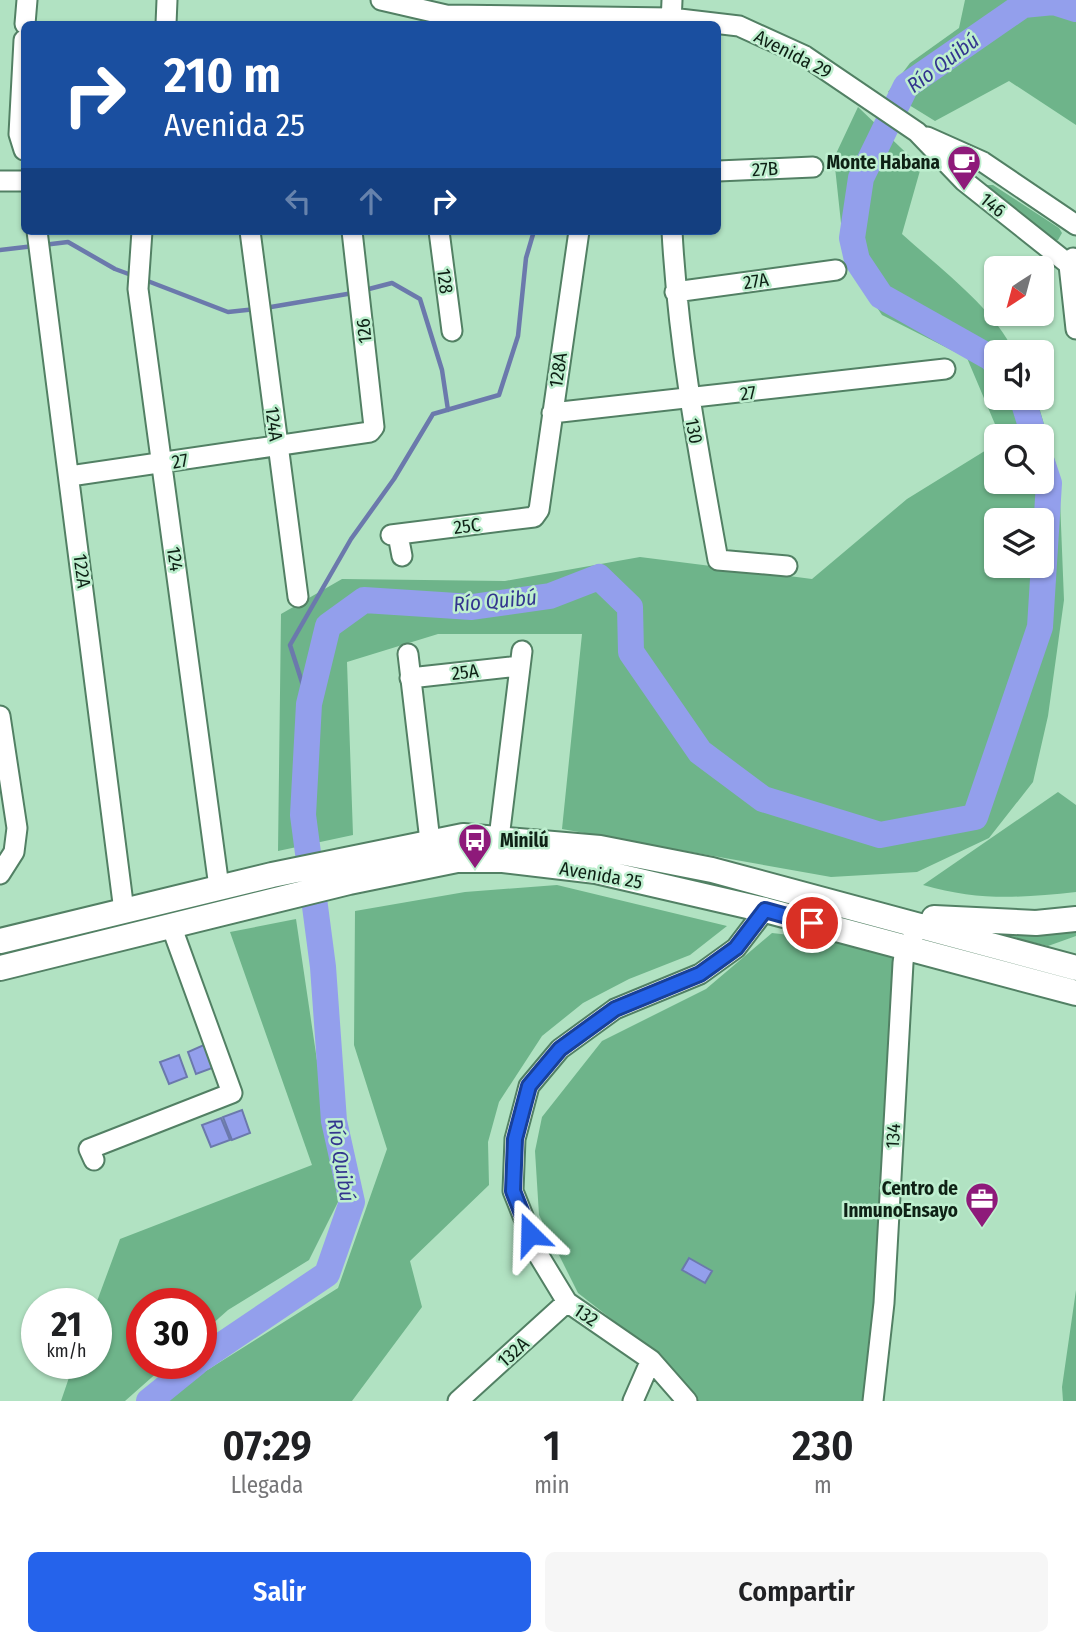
<!DOCTYPE html>
<html lang="es">
<head>
<meta charset="utf-8">
<style>
  :root { --surface:#fff; --page:#f6f6f6; --text:#202124; --muted:#757577; --accent:#2563eb }
  body { margin:0; font-family:"Fira Sans Condensed",sans-serif; background:var(--page); color:var(--text); height:100vh; display:flex; flex-direction:column; font-size:26px; white-space:nowrap }
  * { box-sizing:border-box; margin:0 }
  p { font-size:23px; color:var(--muted) }
  .icon { flex:none; width:38px; height:38px; fill:none; stroke:currentColor; stroke-width:2; stroke-linecap:round; stroke-linejoin:round }
  .map { position:relative; height:1401px; overflow:hidden }
  .sheet { display:flex; flex-direction:column; background:var(--surface); flex:1 }
  .sheet>* { flex:none }
  .top-card { position:absolute; left:21px; top:21px; width:700px; height:214px; border-radius:10px; box-shadow:0 2px 5px #0004; background:#1a4fa0; color:#fff; overflow:hidden }
  .needle { width:46px; rotate:216deg }
  .fabs { position:absolute; left:984px; top:256px; display:grid; gap:14px }
  .fabs a { display:grid; place-items:center; width:70px; height:70px; border-radius:10px; background:var(--surface); box-shadow:0 2px 5px #0004; font-size:35px }
  .speed { position:absolute; left:21px; top:1288px; display:flex; gap:14px; font-size:35px; font-weight:700; text-align:center }
  .speed>* { display:grid; place-content:center; width:91px; height:91px; border-radius:50%; background:var(--surface); box-shadow:0 2px 5px #0004; line-height:1 }
  .speed small { font-size:18px; font-weight:400 }
  .speed .limit { border:10px solid #d22; background:#fff; color:#111 }
  .pin { position:absolute; display:grid; place-items:center; width:60px; height:60px; color:#fff; margin:-30px; border:4px solid #fff; border-radius:50%; box-shadow:0 2px 7px #0007 }
  .me { position:absolute; width:77px; margin:-38px; rotate:338deg; stroke-linejoin:round; filter:drop-shadow(0 0 5px #0008) }
  .turn { display:flex; align-items:center; gap:24px; height:147px; padding:0 28px; font-size:32px }
  .turn .icon { width:91px; height:91px; stroke-width:2.5 }
  .turn b { display:block; font-size:49px; line-height:60px }
  .lanes { display:flex; align-items:center; height:66px; padding:0 28px; background:#0003; justify-content:center; gap:35px; direction:ltr }
  .lanes .off { opacity:.35 }
  .eta { display:flex; justify-content:space-evenly; align-items:center; height:119px; text-align:center }
  .eta b { font-size:42px; font-weight:600; line-height:49px }
  .action { display:flex; gap:14px; margin-top:auto; padding:14px 28px }
  .action a { flex:1; height:80px; border-radius:10px; background:var(--accent); color:#fff; font-size:28px; font-weight:600; line-height:80px; text-align:center }
  .action a+a { background:var(--page); color:var(--text) }
  .map>svg:first-child { display:block }
  .green { fill:#6eb48a; fill-rule:evenodd }
  .water { fill:#939fec; stroke:#6b79ac; stroke-width:2 }
  .lines { fill:none; stroke-linecap:round; stroke-linejoin:round }
  .stream { stroke:#6b79ac; stroke-width:4.5 }
  .river { stroke:#939fec; stroke-width:26 }
  .minor-casing { stroke:#528064; stroke-width:23 }
  .major-casing { stroke:#528064; stroke-width:28 }
  .minor { stroke:#fff; stroke-width:19 }
  .major { stroke:#fff; stroke-width:24 }
  .route-casing { stroke:#184099; stroke-width:18 }
  .route { stroke:#2563eb; stroke-width:12 }
  .labels { text-anchor:middle; dominant-baseline:central; stroke-width:5; stroke-linejoin:round; paint-order:stroke }
  .street-label { font-size:19px; fill:#0e2115; stroke:#beefcf }
  .poi-label { font-size:19px; font-weight:bold; fill:#0e2115; stroke:#beefcf; text-anchor:end }
  .water-label { font-size:21px; font-style:italic; fill:#33358e; stroke:#beefcf }
</style>
</head>
<body>
<div class="map">
<svg width="1076" height="1401" viewBox="0 0 1076 1401">
  <rect width="100%" height="100%" fill="#b1e2c2"/>
  <!-- green -->
  <path class="green" d="M965,0H1076V125L1009,81L935,121L888,92L910,63L959,28Z
    M858,107L921,167L902,234C938,267 994,308 1014,352H996V397H1036L1059,475L1064,600L1048,716L1033,782L989,838L917,872L831,877L562,829L582,634H438L347,662L353,835L278,851L281,614L342,579L505,581L640,557L812,579L907,499L996,444V481H1041V436H1000L967,358L882,315L845,260L834,158ZM996,520H1041V565H996Z
    M987,185H993L1059,228L1062,233L1058,240L1051,242L983,189Z
    M1058,792L1076,805V892C1020,898 978,901 923,885Z
    M557,885L727,926L690,955L629,979L583,1003L542,1036L499,1102L488,1142L489,1185L410,1261L422,1307L352,1401H158L338,1288L387,1149L354,1045L355,911L465,892Z
    M296,919L338,1202L309,1260L228,1310L201,1334V1304H142V1363H168L125,1401H61L74,1363H96V1304L120,1239L312,1165L230,932Z
    M980,930L1041,935L1076,931V936L1048,946Z
    M772,933L905,948L879,1401H696L637,1339L578,1293L539,1215L535,1151L542,1117L602,1041L706,989Z
    M1076,1290V1401H1063L1062,1387Z"/>
  <!-- water -->
  <path class="water" d="M206,1044L215,1067L196,1074L188,1052Z
    M179,1055L187,1077L169,1084L160,1062Z
    M242,1110L250,1133L232,1140L223,1117Z
    M221,1118L230,1140L211,1147L202,1125Z
    M689,1258L712,1271L705,1283L682,1270Z"/>
  <g class="lines">
    <!-- stream -->
    <path class="stream" d="M43,245L68,242L115,269L134,276
      M0,250L34,246
      M145,280L228,312L257,309
      M365,290L392,283L420,299L442,370L448,410
      M265,308L353,293
      M309,704L290,645L351,539L394,479L433,414L499,395L518,336L526,258L534,231"/>
    <!-- river -->
    <path class="river" d="M996,364L991,358L881,296L857,260L852,238L861,178L906,86L1023,5L1054,2L1076,9
      M1022,397L1034,436
      M201,1359L327,1274L352,1202L334,1121L323,967L303,815L309,704L328,626L364,600L472,607L550,596L599,577L630,607L631,652L700,752L763,799L880,835L975,817L1040,627L1049,483L1041,459
      M149,1401L196,1363"/>
    <!-- minor casing -->
    <g class="minor-casing">
      <path id="minor" d="M381,0L446,15L671,18L739,26L805,56L917,132L964,181L1076,270
        M25,24L27,0
        M166,24L167,0
        M671,24L672,0
        M24,40L19,134L24,150
        M927,137L983,162L1076,225
        M718,171L813,167
        M0,181H24
        M37,231L124,911
        M142,231L138,289L219,887
        M250,231L298,597
        M439,231L452,331
        M672,231C678,342 698,450 718,560L787,566
        M1073,258L1069,265L1076,329
        M675,292L836,270
        M552,413L945,369
        M70,476L370,432L374,427L352,231
        M391,535L534,517L539,510L579,231
        M398,535L402,556
        M408,654L430,841
        M410,678L519,666
        M0,716L17,828L14,852L0,874
        M499,838L522,651
        M94,1160L89,1149L232,1093L172,928
        M458,1401L567,1302
        M633,1401L651,1360
        M687,1401L651,1360L567,1302L539,1256L513,1191L515,1139L529,1086L560,1049L615,1009L700,974L736,948L765,910
        M873,1401L884,1303L903,963L905,948L913,938"/>
    </g>
    <!-- major casing -->
    <g class="major-casing">
      <path id="major" d="M934,918L1036,923L1076,919
        M0,941L272,875L463,836L600,848L712,870L1076,968
        M0,968L349,882L457,860H503L596,871L765,910L1076,993"/>
    </g>
    <!-- minor -->
    <use href="#minor" class="minor"/>
    <!-- major -->
    <use href="#major" class="major"/>
  </g>
  <g class="lines">
    <!-- route casing -->
    <g class="route-casing">
      <path id="route" d="M530,1234L513,1191L515,1139L529,1086L560,1049L615,1009L700,974L736,948L765,910L812,923"/>
    </g>
    <!-- route -->
    <use href="#route" class="route"/>
  </g>
  <!-- icons -->
  <defs>
    <g id="cafe-pin" transform="scale(1.75)"><path d="M0 17L-7.5 6A9.5 9.5 0 1 1 7.5 6Z" fill="#8e1a7a" stroke="#beefcf"/><path d="M-5.5-4.5H6V0H3Q3 3.5 0 3.5H-2.5Q-5.5 3.5-5.5 0ZM3-3.2v2h1.7v-2ZM-6 4.5H4V6H-6Z" fill="#fff"/></g>
    <g id="bus-pin" transform="scale(1.75)"><path d="M0 17L-7.5 6A9.5 9.5 0 1 1 7.5 6Z" fill="#8e1a7a" stroke="#beefcf"/><path d="M-5-6H5V4H4V6H2V4H-2V6H-4V4H-5ZM-3.5-4V0h7V-4ZM-3.5 1.2v1.5H-2V1.2ZM2 1.2v1.5H3.5V1.2Z" fill="#fff"/></g>
    <g id="office-pin" transform="scale(1.75)"><path d="M0 17L-7.5 6A9.5 9.5 0 1 1 7.5 6Z" fill="#8e1a7a" stroke="#beefcf"/><path d="M-6-3h4V-5.5h4V-3h4V5H-6ZM-1-4.5V-3h2v-1.5ZM-6 0V1H6V0Z" fill="#fff"/></g>
  </defs>
  <g fill-rule="evenodd">
    <use href="#cafe-pin" x="964" y="162"/>
    <use href="#bus-pin" x="475" y="840"/>
    <use href="#office-pin" x="982" y="1199"/>
  </g>
  <g class="labels">
    <!-- street labels -->
    <g class="street-label">
      <text transform="translate(793 54) rotate(27)">Avenida 29</text>
      <text transform="translate(765 169) rotate(-3)">27B</text>
      <text transform="translate(993 205) rotate(39)">146</text>
      <text transform="translate(445 281) rotate(83)">128</text>
      <text transform="translate(756 281) rotate(-8)">27A</text>
      <text transform="translate(364 331) rotate(-96)">126</text>
      <text transform="translate(558 370) rotate(-81)">128A</text>
      <text transform="translate(748 393) rotate(-7)">27</text>
      <text transform="translate(274 424) rotate(83)">124A</text>
      <text transform="translate(694 431) rotate(80)">130</text>
      <text transform="translate(180 461) rotate(-10)">27</text>
      <text transform="translate(467 526) rotate(-7)">25C</text>
      <text transform="translate(175 559) rotate(82)">124</text>
      <text transform="translate(82 571) rotate(83)">122A</text>
      <text transform="translate(465 672) rotate(-6)">25A</text>
      <text transform="translate(601 875) rotate(10)">Avenida 25</text>
      <text transform="translate(893 1136) rotate(-87)">134</text>
      <text transform="translate(586 1315) rotate(34)">132</text>
      <text transform="translate(513 1352) rotate(-42)">132A</text>
    </g>
    <!-- poi labels -->
    <g class="poi-label">
      <text x="940" y="162">Monte Habana</text>
      <text x="500" y="840" text-anchor="start">Minilú</text>
      <text x="958" y="1188">Centro de<tspan x="958" dy="22">InmunoEnsayo</tspan></text>
    </g>
    <!-- water labels -->
    <g class="water-label">
      <text transform="translate(943 63) rotate(-37)">Río Quibú</text>
      <text transform="translate(495 601) rotate(-5)">Río Quibú</text>
      <text transform="translate(341 1160) rotate(81)">Río Quibú</text>
    </g>
  </g>
</svg>
<div class="fabs">
<a><svg class="needle" viewBox="-14 -14 28 28"><path d="M0-13l5 13h-10z" fill="#e53935"/><path d="M0 13l5-13h-10z" fill="#757577"/></svg></a>
<a><svg class="icon" aria-label="sound" viewBox="0 0 24 24"><path d="M4 9h4l5-4v14l-5-4H4zM17 9q2 3 0 6"/></svg></a>
<a><svg class="icon" aria-label="search" viewBox="0 0 24 24"><circle cx="10" cy="10" r="6"/><path d="M15 15l6 6"/></svg></a>
<a><svg class="icon" aria-label="layers" viewBox="0 0 24 24"><path d="M12 4l9 5-9 5-9-5zM3 14l9 5 9-5"/></svg></a>
</div>
<div class="speed"><div>21<small>km/h</small></div><div class="limit">30</div></div>
<div class="pin" style="left:812px;top:923px;background:#d93025"><svg class="icon" aria-label="arrive" viewBox="0 0 24 24"><path d="M6 21V4h12l-3 4 3 4H6"/></svg></div>
<svg class="me" style="left:530px;top:1234px" viewBox="-20 -20 40 40"><path d="M0-17L14 15 0 8-14 15z" fill="#2563eb" stroke="#fff" stroke-width="4"/></svg>
<div class="top-card">
<div class="turn"><svg class="icon" aria-label="right" viewBox="0 0 24 24"><path d="M7 20v-9h11M14 6l5 5-5 5"/></svg><div><b>210 m</b>Avenida 25</div></div>
<div class="lanes"><svg class="icon off" aria-label="left" viewBox="0 0 24 24"><path d="M17 20v-9H6M10 6l-5 5 5 5"/></svg><svg class="icon off" aria-label="ahead" viewBox="0 0 24 24"><path d="M12 20V5M6 11l6-6 6 6"/></svg><svg class="icon" aria-label="right" viewBox="0 0 24 24"><path d="M7 20v-9h11M14 6l5 5-5 5"/></svg></div>
</div>
</div>
<section class="sheet">
<div class="eta">
<div><b>07:29</b><p>Llegada</p></div>
<div><b>1</b><p>min</p></div>
<div><b>230</b><p>m</p></div>
</div>
<div class="action"><a>Salir</a><a>Compartir</a></div>
</section>
</body>
</html>
